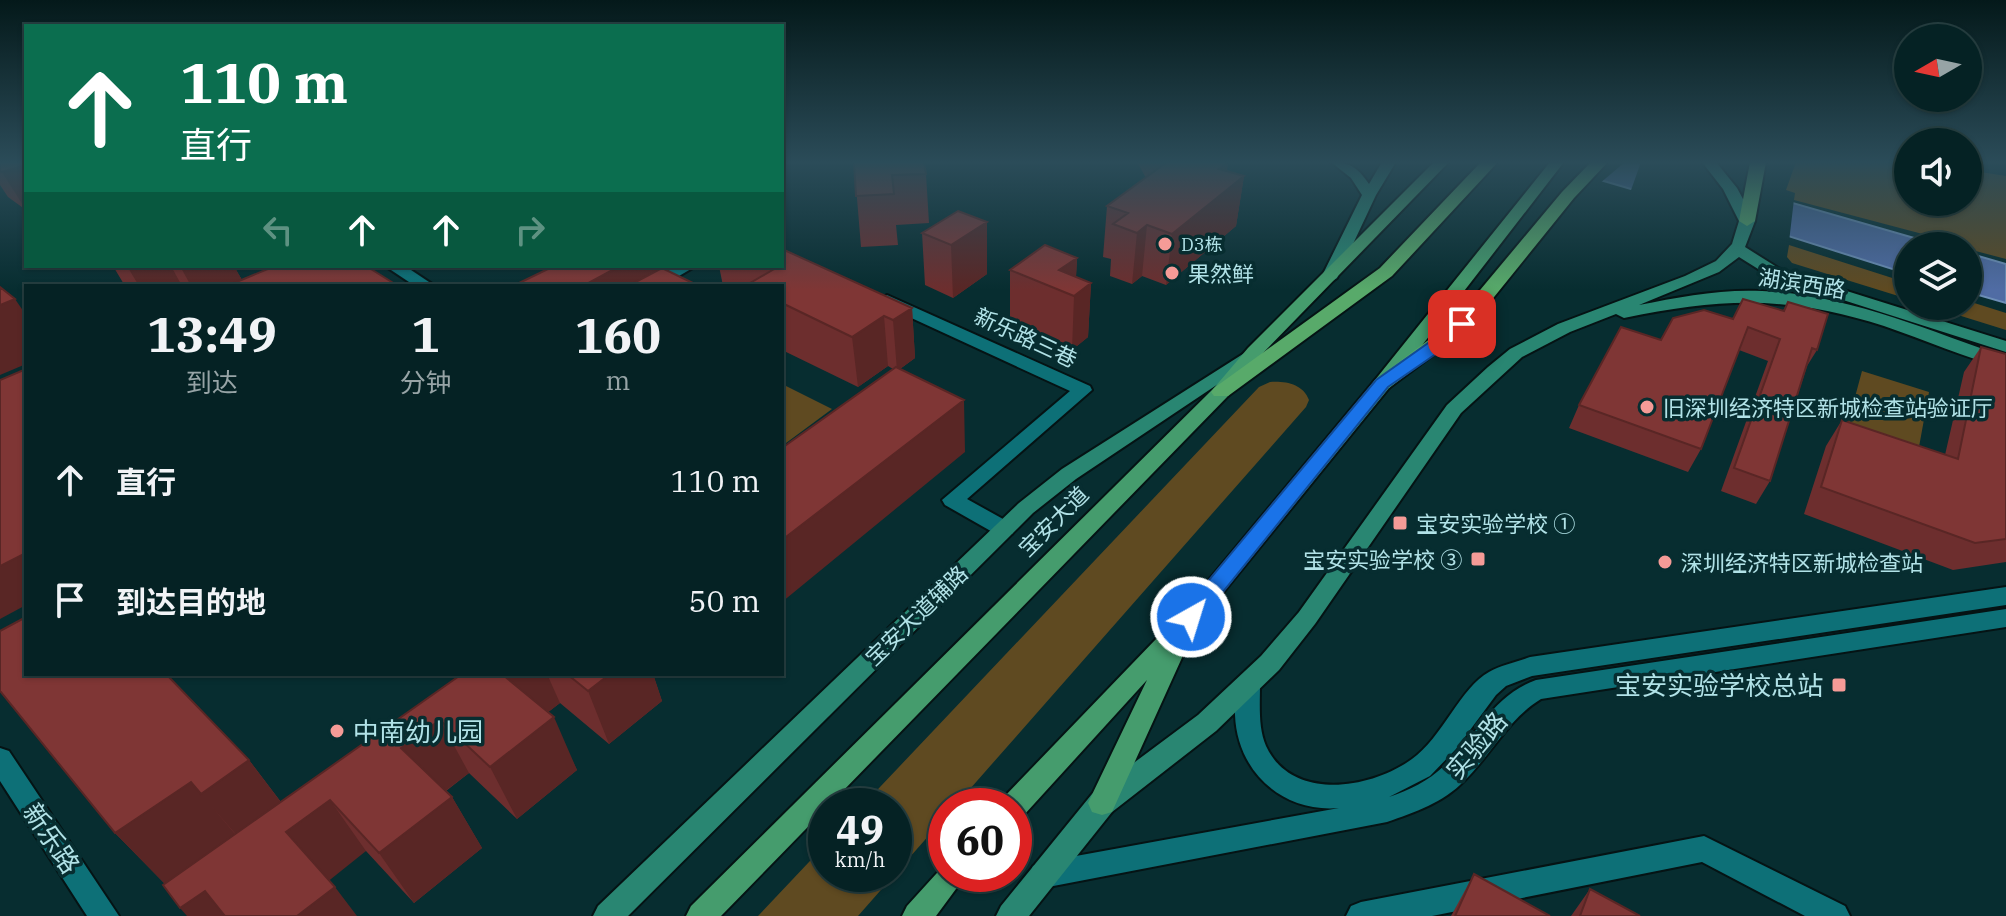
<!DOCTYPE html>
<html lang="zh">
<head>
<meta charset="utf-8">
<style>
  :root { --surface:#052224; --page:#0e2a2c; --text:#f1f3f6; --muted:#97a4a6; --line:#263f41 }
  body { margin:0; font-family:"IBM Plex Serif","Noto Sans SC",serif; background:var(--page); color:var(--text); height:100vh; display:flex; flex-direction:column; font-size:30px; white-space:nowrap }
  * { box-sizing:border-box; margin:0 }
  p { font-size:26px; color:var(--muted) }
  .icon { flex:none; width:44px; height:44px; fill:none; stroke:currentColor; stroke-width:2; stroke-linecap:round; stroke-linejoin:round }
  .map { position:relative; flex:1; overflow:hidden }
  .details { position:absolute; left:24px; top:284px; width:760px; height:392px; display:flex; flex-direction:column; background:var(--surface); border-radius:0px; box-shadow:0 2px 6px #0004,0 0 0 2px var(--line) }
  .details>* { flex:none }
  .banner { position:absolute; left:24px; top:24px; width:760px; height:244px; border-radius:0px; box-shadow:0 2px 6px #0004,0 0 0 2px var(--line); background:#0b6e4f; color:#fff; overflow:hidden }
  .needle { width:52px; rotate:261deg }
  .controls { position:absolute; left:1894px; top:24px; display:grid; gap:16px }
  .controls a { display:grid; place-items:center; width:88px; height:88px; border-radius:50%; background:var(--surface); box-shadow:0 2px 6px #0004,0 0 0 2px var(--line); font-size:40px }
  .speed { position:absolute; left:808px; top:788px; display:flex; gap:16px; font-size:40px; font-weight:700; text-align:center }
  .speed>* { display:grid; place-content:center; width:104px; height:104px; border-radius:50%; background:var(--surface); box-shadow:0 2px 6px #0004,0 0 0 2px var(--line); line-height:1 }
  .speed small { font-size:20px; font-weight:400 }
  .speed .limit { border:12px solid #d22; background:#fff; color:#111 }
  .pin { position:absolute; display:grid; place-items:center; width:68px; height:68px; color:#fff; margin:-34px; border-radius:16px; box-shadow:0 4px 12px #0006 }
  .me { position:absolute; width:88px; margin:-44px; rotate:39deg; stroke-linejoin:round; filter:drop-shadow(0 0 6px #0008) }
  .turn { display:flex; align-items:center; gap:28px; height:168px; padding:0 24px; font-size:36px }
  .turn .icon { width:104px; height:104px; stroke-width:2.5 }
  .turn b { display:block; font-size:56px; line-height:68px }
  .lanes { display:flex; align-items:center; height:76px; padding:0 24px; background:#0003; justify-content:center; gap:40px; direction:ltr }
  .lanes .off { opacity:.35 }
  .eta { display:flex; justify-content:space-evenly; align-items:center; height:136px; text-align:center }
  .eta b { font-size:48px; font-weight:800; line-height:56px }
  ul { padding:0; list-style:none }
  li { display:flex; align-items:center; gap:24px; height:120px; padding:0 24px }
  li div { flex:1 }
  li b { display:block; font-size:30px }
  li em { font-style:normal }
  .map>svg:first-child { display:block }
  .green { fill:#5f4a21 }
  .water { fill:#506ca4; stroke:#6d8fb8; stroke-width:2 }
  .pier { fill:#072d30 }
  .lines { fill:none; stroke-linecap:round; stroke-linejoin:round }
  .minor-casing { stroke:#051314; stroke-width:4 }
  .tertiary-casing { stroke:#051314; stroke-width:4 }
  .secondary-casing { stroke:#051314; stroke-width:4 }
  .primary-casing { stroke:#051314; stroke-width:4 }
  .trunk-casing { stroke:#051314; stroke-width:4 }
  .minor { fill:#0d7077; fill-rule:evenodd }
  .tertiary { fill:#0d7077; fill-rule:evenodd }
  .secondary { fill:#298672; fill-rule:evenodd }
  .primary { fill:#459c6d; fill-rule:evenodd }
  .trunk { fill:#58aa6a; fill-rule:evenodd }
  .wall { fill:#6d2e2e }
  .shaded-wall { fill:#592625 }
  .building { fill:#7f3635; stroke:#592625; stroke-width:2 }
  .route { fill:#1a73e8; stroke:#114b97; stroke-width:2 }
  .poi-dot { fill:#f59b97; stroke:#072d30; stroke-width:3 }
  .labels { text-anchor:middle; dominant-baseline:central; stroke-width:7; stroke-linejoin:round; paint-order:stroke }
  .far-poi-label { font-size:18px; fill:#b1e2e7; stroke:#072d30; text-anchor:start }
  .poi-label { font-size:22px; fill:#b1e2e7; stroke:#072d30; text-anchor:start }
  .street-label { font-size:22px; fill:#b1e2e7; stroke:#072d30 }
  .near-poi-label { font-size:26px; fill:#b1e2e7; stroke:#072d30; text-anchor:end }
  .near-street-label { font-size:26px; fill:#b1e2e7; stroke:#072d30 }
</style>
</head>
<body>
<div class="map">
<svg width="2006" height="916" viewBox="0 0 2006 916">
  <rect width="100%" height="100%" fill="#072d30"/>
  <!-- green -->
  <path class="green" d="M1796,162H1908V202H1968V170L2006,176V259L1968,249V246L1794,200L1795,193L1786,190Z
    M1789,245L1908,283V299L1792,263L1787,257Z
    M1968,301L2006,313V330L1929,306H1968Z
    M1862,371L1929,392L1919,447L1848,423Z
    M1270,382C1286,381 1303,384 1309,400L1306,407L955,806H946V816L858,916H758L826,844V874H894V806H862L1259,387Z
    M782,384L832,409L782,446Z"/>
  <!-- water -->
  <path class="water" d="M1539,162H1650L1942,246H1908V274L1757,226Z
    M1968,253L2006,264V303L1968,292Z"/>
  <!-- pier -->
  <path class="pier" d="M1535,162H1625L1599,184L1538,166Z
    M1641,162H1665L1794,199L1789,242L1630,193Z"/>
  <g class="lines">
    <!-- minor casing -->
    <g class="minor-casing">
      <path id="minor" d="M385,266H405L435,286H415Z
        M676,266H696L662,286H642Z
        M887,295L1090,386L1092,390L967,499L1012,524L1015,529L1012,534H996L945,505L942,500L1070,391L881,304L879,300Z
        M1704,836L1845,906L1850,916H1805L1702,862L1432,916H1346L1351,906L1361,902Z"/>
    </g>
    <!-- tertiary casing -->
    <g class="tertiary-casing">
      <path id="tertiary" d="M2006,587V605L1532,676L1506,686L1496,695L1456,749L1430,776L1389,797C1410,790 1428,781 1444,766C1476,737 1493,695 1536,680L2006,609V627L1541,699C1507,720 1492,754 1464,781C1443,803 1415,812 1387,822L1043,888L1033,884L1029,875L1033,866L1043,862L1339,808C1282,813 1237,771 1235,715C1235,703 1234,689 1239,678L1248,675L1257,678L1260,685C1260,704 1258,728 1266,746C1292,802 1371,789 1412,759C1442,738 1461,687 1489,672C1501,665 1517,662 1530,657Z
        M0,748L9,751L119,916H87L0,781Z"/>
    </g>
    <!-- secondary casing -->
    <g class="secondary-casing">
      <path id="secondary" d="M1331,162C1350,162 1358,168 1369,184L1382,162H1396L1376,195L1337,278L1329,283L1321,278L1362,195L1351,178Z
        M1702,162H1716L1737,188L1755,221L1745,247L1783,271L2006,341V352L1771,277L1739,257L1719,272L1639,305C1679,297 1720,289 1762,291C1846,294 1927,330 2006,357V368C1965,358 1925,340 1884,326C1787,295 1722,298 1624,318L1616,314L1570,332L1522,357L1461,413L1315,624L1279,670L1216,731L1112,812L1029,916H996L1001,906L1092,794L1198,715L1261,656L1299,612L1447,405L1488,367L1510,349L1558,324L1685,276L1716,261L1732,244L1739,221L1723,189Z
        M1254,347L1263,352L1260,356L1076,479L1033,513L628,916H593L598,906L1019,503L1062,469Z"/>
    </g>
    <!-- primary casing -->
    <g class="primary-casing">
      <path id="primary" d="M1434,162H1449L1260,356L1228,396L721,916H686L691,906L1214,388L1248,348Z
        M1550,162H1564L1389,388L1188,636L1190,640L1112,812L1102,815L1092,812L1088,803L1147,680L1024,815L1014,818V806H1000L1004,797L1183,611L1375,380Z
        M946,863V874H967L936,916H902L907,906Z"/>
    </g>
    <!-- trunk casing -->
    <g class="trunk-casing">
      <path id="trunk" d="M1481,162H1498L1392,276L1228,396H1214L1211,392L1214,388L1380,268Z
        M1591,162H1608L1574,198L1469,328L1389,388H1375L1372,384L1375,380L1455,320L1562,192Z
        M1750,162H1766L1755,221L1747,226L1739,221Z"/>
    </g>
    <!-- minor -->
    <use href="#minor" class="minor"/>
    <!-- tertiary -->
    <use href="#tertiary" class="tertiary"/>
    <!-- secondary -->
    <use href="#secondary" class="secondary"/>
    <!-- primary -->
    <use href="#primary" class="primary"/>
    <!-- trunk -->
    <use href="#trunk" class="trunk"/>
  </g>
  <!-- wall -->
  <path class="wall" d="M0,162H26V210L8,197L0,185Z
    M854,162L926,174L929,223L896,225L898,245L861,247Z
    M1137,162H1228L1227,171L1244,176L1236,226L1166,285L1142,276L1132,284L1110,276L1111,259L1103,257L1107,206L1146,178Z
    M987,222V274L953,298L925,285L922,233Z
    M1077,258L1076,277L1091,283L1088,337L1072,350L1010,323V270Z
    M113,266H239L235,268L242,280L398,286H125Z
    M719,266H782L912,308L915,358L900,369L965,452L893,369L888,366L858,387L782,350V286H723Z
    M1788,302L1817,350L1807,366L1770,481L1756,504L1721,491L1768,361L1739,350L1701,449L1688,472L1569,428L1579,405L1661,340L1733,319L1783,311Z
    M1981,347L2006,354V562L1953,570L1804,514L1826,446L1842,420L1945,455L1964,372Z
    M462,674H653L662,701L609,744L560,703L548,712L577,770L517,819L469,773L446,791L452,797L482,848L414,903L366,851L165,884L115,833L249,760L281,802Z
    M1474,874L1550,916H1451Z
    M1590,889L1640,916H1571Z"/>
  <!-- shaded-wall -->
  <path class="shaded-wall" d="M1228,162L1224,192L1244,176L1236,226L1166,285L1172,234L1219,169Z
    M26,165V210L2,172Z
    M987,222V274L953,298L951,245Z
    M1147,225L1142,276L1132,284L1137,233Z
    M1077,258L1075,296L1091,283L1088,337L1072,350L1074,296L1059,270Z
    M127,266H171L182,286H139Z
    M180,266H239L235,268L242,280L229,286H191Z
    M620,266H670L634,286H583Z
    M15,299L26,315V364L0,375V305Z
    M912,308L915,358L897,371L893,320Z
    M884,316L888,366L858,387L852,337Z
    M964,400L965,452L782,602V540Z
    M26,553V605L0,619V566Z
    M504,674H547L560,703L528,728L503,675Z
    M610,674H653L662,701L609,744L588,691Z
    M554,717L577,770L517,819L490,767Z
    M440,720L469,773L433,800L401,748Z
    M249,760L289,813L245,845L201,794Z
    M191,782L235,834L165,884L115,833Z
    M452,797L482,848L414,903L379,853Z
    M330,800L366,851L326,883L286,832Z
    M335,887L357,916H297Z
    M205,891L228,916H187L180,908Z"/>
  <!-- building -->
  <path class="building" d="M0,162H26V165L2,172L0,171Z
    M854,162H924L926,174L892,175L894,194L856,196Z
    M1167,162H1228L1219,169L1244,176L1172,234L1147,225L1137,233L1113,224L1128,213L1107,206Z
    M958,211L987,222L951,245L922,233Z
    M1045,245L1077,258L1059,270L1091,283L1074,296L1010,270Z
    M782,249L912,308L893,320L884,316L852,337L782,303V286H745L776,268L771,266H782Z
    M275,266H366L398,286H227Z
    M554,266H620L583,286H513Z
    M662,268L699,286H628Z
    M0,287L15,299L0,305Z
    M1743,299L1784,311L1788,302L1828,314L1817,350L1812,348L1770,481L1734,468L1780,339L1748,327L1701,449L1579,405L1621,327L1661,340L1673,318L1704,310L1733,319Z
    M1981,347L2006,354V539L1975,543L1821,487L1842,420L1958,459Z
    M896,367L964,400L782,540V448Z
    M26,369V553L0,566V380Z
    M26,617V674H166L249,760L201,794L191,782L115,833L0,691V631Z
    M462,674H504L503,675L554,717L490,767L440,720L401,748L452,797L379,853L330,800L286,832L335,887L297,916H225L205,891L180,908L163,885Z
    M567,674H610L588,691Z
    M1474,874L1550,916H1455Z
    M1590,889L1640,916H1580Z"/>
  <!-- sky -->
  <linearGradient id="sky" x2="0" y2="1"><stop stop-color="#04191a"/><stop offset="0.56" stop-color="#2b4c59"/><stop offset="1" stop-color="#2b4c59" stop-opacity="0"/></linearGradient>
  <rect width="2006" height="290" fill="url(#sky)"/>
  <!-- route -->
  <path class="route" d="M1462,319L1467,321V327L1446,347L1388,387L1198,623H1183L1180,617L1183,611L1376,380Z"/>
  <!-- markers -->
  <g class="poi-dot">
    <circle cx="1165" cy="244" r="8"/>
    <circle cx="1172" cy="273" r="8"/>
    <circle cx="1647" cy="407" r="8"/>
    <rect x="1392" y="515" width="16" height="16" rx="4"/>
    <rect x="1470" y="551" width="16" height="16" rx="4"/>
    <circle cx="1665" cy="562" r="8"/>
    <rect x="1831" y="677" width="16" height="16" rx="4"/>
    <circle cx="337" cy="731" r="8"/>
  </g>
  <g class="labels">
    <!-- far-poi labels -->
    <g class="far-poi-label">
      <text x="1181" y="244">D3栋</text>
    </g>
    <!-- poi labels -->
    <g class="poi-label">
      <text x="1188" y="273">果然鲜</text>
      <text x="1663" y="407">旧深圳经济特区新城检查站验证厅</text>
      <text x="1416" y="523">宝安实验学校 ①</text>
      <text x="1462" y="559" text-anchor="end">宝安实验学校 ③</text>
      <text x="1681" y="562">深圳经济特区新城检查站</text>
    </g>
    <!-- street labels -->
    <g class="street-label">
      <text transform="translate(1802 283) rotate(9)">湖滨西路</text>
      <text transform="translate(1026 337) rotate(25)">新乐路三巷</text>
      <text transform="translate(1053 521) rotate(-45)">宝安大道</text>
      <text transform="translate(916 615) rotate(-44)">宝安大道辅路</text>
    </g>
    <!-- near-poi labels -->
    <g class="near-poi-label">
      <text x="1823" y="685">宝安实验学校总站</text>
      <text x="353" y="731" text-anchor="start">中南幼儿园</text>
    </g>
    <!-- near-street labels -->
    <g class="near-street-label">
      <text transform="translate(1476 745) rotate(-50)">实验路</text>
      <text transform="translate(52 838) rotate(56)">新乐路</text>
    </g>
  </g>
</svg>
<div class="controls">
<a><svg class="needle" viewBox="-14 -14 28 28"><path d="M0-13l5 13h-10z" fill="#e53935"/><path d="M0 13l5-13h-10z" fill="#97a4a6"/></svg></a>
<a><svg class="icon" aria-label="sound" viewBox="0 0 24 24"><path d="M4 9h4l5-4v14l-5-4H4zM17 9q2 3 0 6"/></svg></a>
<a><svg class="icon" aria-label="layers" viewBox="0 0 24 24"><path d="M12 4l9 5-9 5-9-5zM3 14l9 5 9-5"/></svg></a>
</div>
<div class="speed"><div>49<small>km/h</small></div><div class="limit">60</div></div>
<div class="pin" style="left:1462px;top:324px;background:#d93025"><svg class="icon" aria-label="arrive" viewBox="0 0 24 24"><path d="M6 21V4h12l-3 4 3 4H6"/></svg></div>
<svg class="me" style="left:1191px;top:617px" viewBox="-20 -20 40 40"><circle r="17" fill="#1a73e8" stroke="#fff" stroke-width="3"/><path d="M0-11L8 9 0 5-8 9z" fill="#fff"/></svg>
<div class="banner">
<div class="turn"><svg class="icon" aria-label="ahead" viewBox="0 0 24 24"><path d="M12 20V5M6 11l6-6 6 6"/></svg><div><b>110 m</b>直行</div></div>
<div class="lanes"><svg class="icon off" aria-label="left" viewBox="0 0 24 24"><path d="M17 20v-9H6M10 6l-5 5 5 5"/></svg><svg class="icon" aria-label="ahead" viewBox="0 0 24 24"><path d="M12 20V5M6 11l6-6 6 6"/></svg><svg class="icon" aria-label="ahead" viewBox="0 0 24 24"><path d="M12 20V5M6 11l6-6 6 6"/></svg><svg class="icon off" aria-label="right" viewBox="0 0 24 24"><path d="M7 20v-9h11M14 6l5 5-5 5"/></svg></div>
</div>
<section class="details">
<div class="eta">
<div><b>13:49</b><p>到达</p></div>
<div><b>1</b><p>分钟</p></div>
<div><b>160</b><p>m</p></div>
</div>
<ul>
<li><svg class="icon" aria-label="ahead" viewBox="0 0 24 24"><path d="M12 20V5M6 11l6-6 6 6"/></svg><div><b>直行</b></div><em>110 m</em></li>
<li><svg class="icon" aria-label="arrive" viewBox="0 0 24 24"><path d="M6 21V4h12l-3 4 3 4H6"/></svg><div><b>到达目的地</b></div><em>50 m</em></li>
</ul>
</section>
</div>
</body>
</html>
